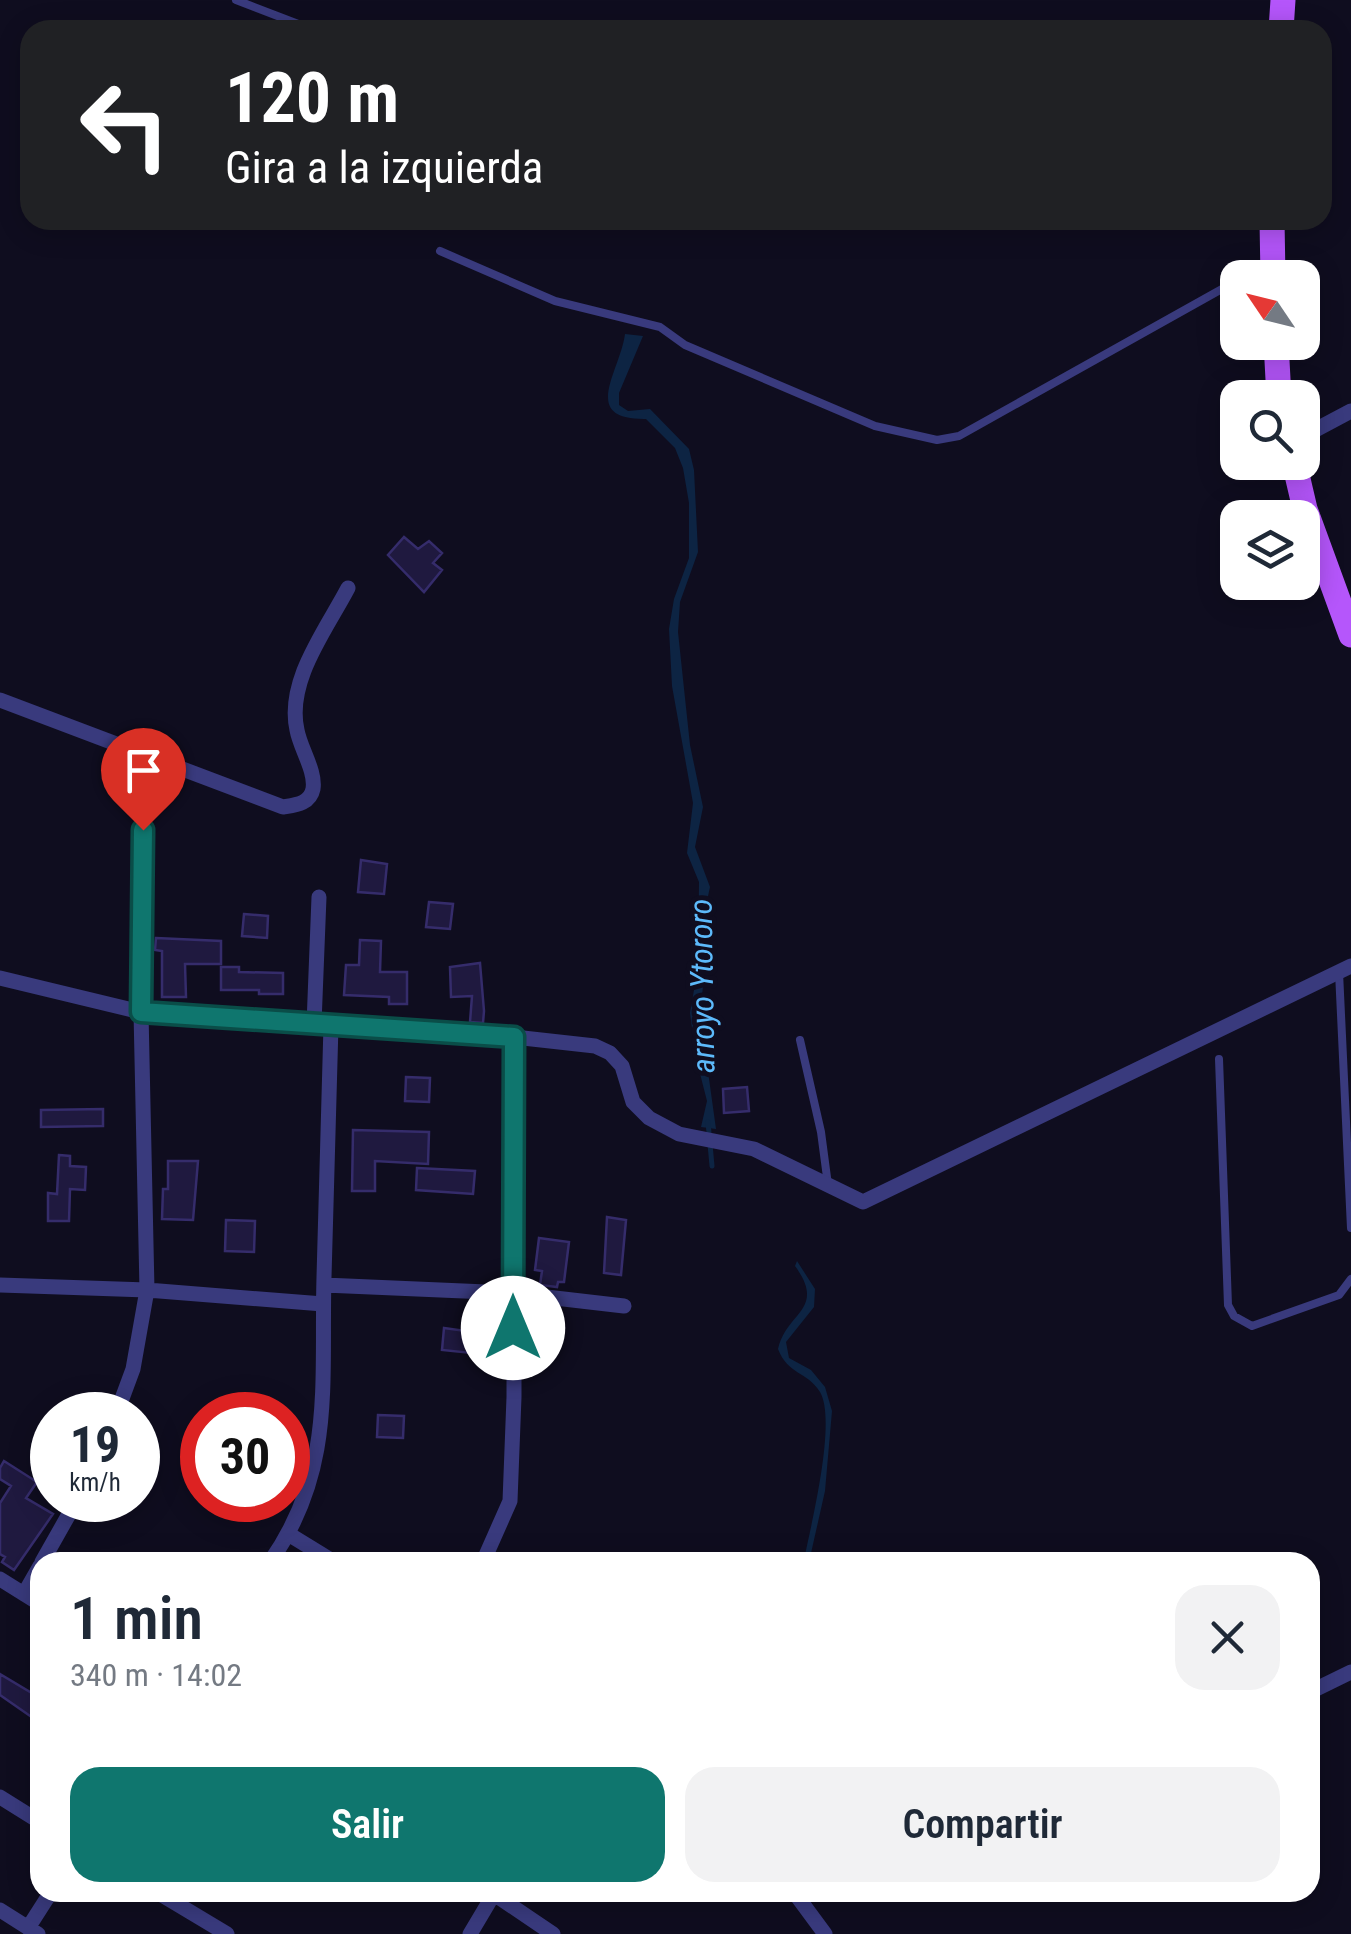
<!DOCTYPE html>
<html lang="es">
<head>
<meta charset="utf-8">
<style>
  :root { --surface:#fff; --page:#f2f2f3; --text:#1f2937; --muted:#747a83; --accent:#0f766e }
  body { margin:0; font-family:"Roboto Condensed",sans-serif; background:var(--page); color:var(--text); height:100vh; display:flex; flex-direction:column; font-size:38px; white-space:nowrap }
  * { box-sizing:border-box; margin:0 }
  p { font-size:32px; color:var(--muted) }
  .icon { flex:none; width:55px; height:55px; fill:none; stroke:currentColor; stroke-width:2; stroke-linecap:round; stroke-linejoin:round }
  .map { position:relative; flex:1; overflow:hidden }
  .panel { position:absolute; left:30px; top:1552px; width:1290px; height:350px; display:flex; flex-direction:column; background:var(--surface); border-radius:30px; box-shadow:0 5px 25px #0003 }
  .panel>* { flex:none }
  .hud { position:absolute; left:20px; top:20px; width:1312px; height:210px; border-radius:30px; box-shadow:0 5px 25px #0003; background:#202124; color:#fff; overflow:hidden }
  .needle { width:65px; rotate:305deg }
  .controls { position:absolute; left:1220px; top:260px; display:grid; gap:20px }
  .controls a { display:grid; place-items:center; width:100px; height:100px; border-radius:20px; background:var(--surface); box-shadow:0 5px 25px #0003; font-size:50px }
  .speed { position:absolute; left:30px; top:1392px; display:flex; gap:20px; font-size:50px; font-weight:700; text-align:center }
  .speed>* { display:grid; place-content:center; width:130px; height:130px; border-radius:50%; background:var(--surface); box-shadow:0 5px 25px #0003; line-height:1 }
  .speed small { font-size:25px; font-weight:400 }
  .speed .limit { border:15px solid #d22; background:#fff; color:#111 }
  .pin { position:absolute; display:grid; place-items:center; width:85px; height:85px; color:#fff; margin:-102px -42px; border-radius:50% 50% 50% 0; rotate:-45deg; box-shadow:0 0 10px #0007 }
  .pin .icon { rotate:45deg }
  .me { position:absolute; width:110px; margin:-55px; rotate:0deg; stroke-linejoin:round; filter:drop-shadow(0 0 8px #0008) }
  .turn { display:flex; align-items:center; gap:35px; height:210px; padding:0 40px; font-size:45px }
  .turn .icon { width:130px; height:130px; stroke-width:2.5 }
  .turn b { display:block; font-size:70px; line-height:85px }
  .round { display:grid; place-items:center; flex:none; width:105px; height:105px; border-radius:30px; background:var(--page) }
  .summary { display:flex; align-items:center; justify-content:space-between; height:170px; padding:0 40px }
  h1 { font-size:60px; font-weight:600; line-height:75px }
  .button { display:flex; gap:20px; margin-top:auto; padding:20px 40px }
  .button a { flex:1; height:115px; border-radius:30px; background:var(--accent); color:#fff; font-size:40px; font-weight:600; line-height:115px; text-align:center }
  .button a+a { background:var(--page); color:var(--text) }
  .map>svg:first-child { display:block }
  .water { fill:#0d2443 }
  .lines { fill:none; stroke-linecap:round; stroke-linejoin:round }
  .stream { stroke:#0d2443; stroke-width:5 }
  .building { fill:#1f193f; stroke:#352c6b; stroke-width:2.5 }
  .service { stroke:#393a7d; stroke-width:8 }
  .minor { stroke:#393a7d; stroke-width:15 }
  .primary { stroke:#b556fb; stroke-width:25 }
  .route-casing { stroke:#0a4d48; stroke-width:25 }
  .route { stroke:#0f766e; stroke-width:18 }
  .labels { text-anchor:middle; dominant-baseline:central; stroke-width:10; stroke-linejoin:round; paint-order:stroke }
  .water-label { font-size:32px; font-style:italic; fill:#5dbafb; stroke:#0f0d1f }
</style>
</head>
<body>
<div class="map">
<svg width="1351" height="1934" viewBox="0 0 1351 1934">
  <rect width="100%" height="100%" fill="#0f0d1f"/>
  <!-- water -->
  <path class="water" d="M625,334L643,336L619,393V405L628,411L650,409L689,449L694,470L698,552L680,602L678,632L690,745L703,807L695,847L710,887L705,910L708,940L700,1014L716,1129L701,1127L707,1101L696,1058L690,1013L698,967L699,882L687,853L693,803L672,686L669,629L674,599L689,558V503L683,468L675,448L646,419C579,420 620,372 625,334Z
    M797,1261L815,1289L814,1307L786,1342L789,1358L811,1370L825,1387L832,1411L825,1491L809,1562H804V1560C811,1525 837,1421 820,1392C807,1371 788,1375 778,1349C786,1312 827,1310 795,1266Z"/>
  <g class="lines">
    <!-- stream -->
    <path class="stream" d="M708,1122L712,1166"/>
  </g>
  <!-- building -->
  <path class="building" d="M404,537L418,549L429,541L442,553L433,563L442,570L424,592L388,555Z
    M361,860L387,864L384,894L358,892Z
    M429,902L453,904L450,929L426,927Z
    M244,914L268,916L267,938L242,936Z
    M156,938L221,941V964H185L186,997H162V951L155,950Z
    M360,940L381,941L380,972H407V1004H389V997L344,995L346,965H359Z
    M480,963L484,1011L483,1023L470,1022L472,996L451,997L450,967Z
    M221,967H239V972L283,973V994H259V990H221Z
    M406,1077L430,1078L429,1102L405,1101Z
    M747,1087L749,1111L724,1113L723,1089Z
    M103,1109V1126L41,1127V1110Z
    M353,1130L429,1132L428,1164L375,1161V1191H352Z
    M59,1155L70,1156V1166L86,1167L85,1190L70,1189L69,1221H48V1193L57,1194Z
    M168,1161H198L193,1220L162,1219L163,1189H168Z
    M417,1168L475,1171L473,1194L416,1190Z
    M607,1217L626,1220L621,1275L604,1273Z
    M226,1220L255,1221L254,1252L225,1251Z
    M539,1238L569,1242L564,1282H558L557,1287L540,1285L542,1271L535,1270Z
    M444,1328L473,1332L471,1353L442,1350Z
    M378,1415L404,1416L403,1438L377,1437Z
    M4,1461L37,1482L26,1498L53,1514L14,1570L2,1562L5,1557L0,1554V1503L11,1486L0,1479V1468Z
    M0,1674L40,1698V1706L33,1718L0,1695Z"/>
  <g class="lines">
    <!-- service -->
    <path class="service" d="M236,0L314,30
      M440,251L555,301L660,327L685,345L875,426L937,440L959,436L1238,280
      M1241,278L1269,262
      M1339,972L1351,1228
      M800,1040L821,1132L828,1185
      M1219,1059L1228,1305L1234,1316L1252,1326L1339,1295L1351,1279"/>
    <!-- minor -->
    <path class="minor" d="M1302,437L1351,411
      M0,700L283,807C295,805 310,804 313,789C316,771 300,748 297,730C286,681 326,630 348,588
      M0,978L141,1012L514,1037L595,1046L610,1053L622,1066L633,1102L649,1118L679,1134L754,1149L863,1202L1351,966
      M314,1024L319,897
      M0,1285L147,1290L323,1304
      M324,1285L512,1293L624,1306
      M116,1415L133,1369L147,1290L141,1012L143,830
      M290,1535L334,1562
      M42,1562L77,1500
      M270,1562C335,1470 321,1383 324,1277C326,1193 329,1109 331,1025
      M483,1562L510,1501L514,1397V1037
      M0,1579L40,1604
      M24,1594L40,1566
      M1310,1692L1351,1672
      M0,1797L40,1822
      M157,1892L227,1934
      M491,1892L553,1934
      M794,1892L825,1934
      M0,1910L38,1934
      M28,1928L51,1892
      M470,1934L495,1892"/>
    <!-- primary -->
    <path class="primary" d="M1281,30L1283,0
      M1272,220L1273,278
      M1276,342L1279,398
      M1294,462L1305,509L1351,635"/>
  </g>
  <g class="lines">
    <!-- route casing -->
    <g class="route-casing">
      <path id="route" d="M143,830L141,1012L514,1037L513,1328"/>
    </g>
    <!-- route -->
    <use href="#route" class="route"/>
  </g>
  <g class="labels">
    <!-- water labels -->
    <g class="water-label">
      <text transform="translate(702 986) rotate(-91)">arroyo Ytororo</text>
    </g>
  </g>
</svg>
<div class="controls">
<a><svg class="needle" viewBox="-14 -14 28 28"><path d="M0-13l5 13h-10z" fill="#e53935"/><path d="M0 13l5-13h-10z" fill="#747a83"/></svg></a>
<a><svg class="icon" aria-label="search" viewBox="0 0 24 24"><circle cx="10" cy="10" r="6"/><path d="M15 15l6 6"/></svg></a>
<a><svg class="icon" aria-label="layers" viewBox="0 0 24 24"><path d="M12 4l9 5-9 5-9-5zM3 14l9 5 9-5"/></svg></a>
</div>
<div class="speed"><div>19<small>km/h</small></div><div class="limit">30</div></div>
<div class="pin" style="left:143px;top:830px;background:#d93025"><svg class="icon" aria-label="arrive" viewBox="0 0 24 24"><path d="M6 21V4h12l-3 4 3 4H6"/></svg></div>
<svg class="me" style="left:513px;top:1328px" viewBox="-20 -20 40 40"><circle r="19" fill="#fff"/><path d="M0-13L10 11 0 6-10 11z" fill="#0f766e"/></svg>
<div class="hud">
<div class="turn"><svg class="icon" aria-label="left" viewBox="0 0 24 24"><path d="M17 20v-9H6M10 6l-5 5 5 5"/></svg><div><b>120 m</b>Gira a la izquierda</div></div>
</div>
<section class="panel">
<div class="summary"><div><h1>1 min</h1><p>340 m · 14:02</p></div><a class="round"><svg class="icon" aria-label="close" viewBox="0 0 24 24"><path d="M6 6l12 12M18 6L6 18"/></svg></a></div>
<div class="button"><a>Salir</a><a>Compartir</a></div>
</section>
</div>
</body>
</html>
